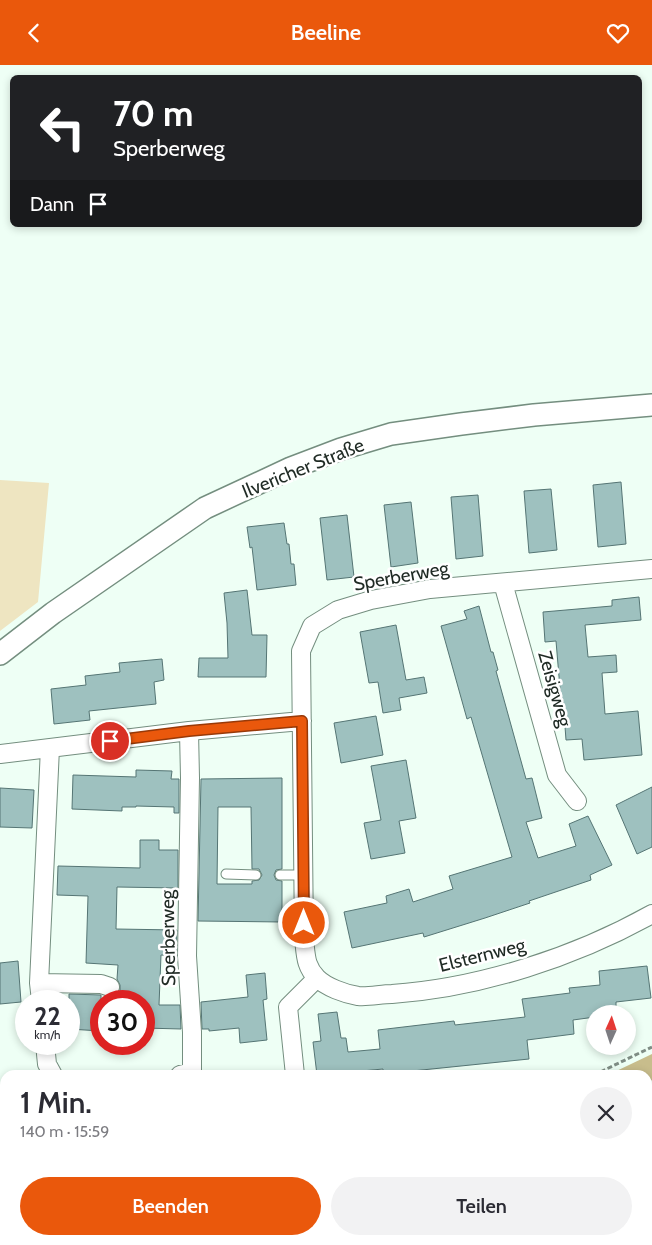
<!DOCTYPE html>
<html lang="de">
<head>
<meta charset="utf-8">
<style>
  :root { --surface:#fff; --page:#f2f2f3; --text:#2b2b33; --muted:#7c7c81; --accent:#ea580c }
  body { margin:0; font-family:Cabin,sans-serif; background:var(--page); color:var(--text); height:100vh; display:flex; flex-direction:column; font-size:19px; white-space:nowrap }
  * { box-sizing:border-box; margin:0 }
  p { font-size:16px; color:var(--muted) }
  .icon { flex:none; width:28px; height:28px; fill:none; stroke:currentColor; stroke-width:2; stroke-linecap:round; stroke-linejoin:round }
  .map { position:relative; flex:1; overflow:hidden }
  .sheet { position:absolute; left:0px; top:1005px; width:652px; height:175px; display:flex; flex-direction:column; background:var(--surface); border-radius:15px 15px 0 0; box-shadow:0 2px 8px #0003 }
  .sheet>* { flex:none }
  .hud { position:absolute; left:10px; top:10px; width:632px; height:152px; border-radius:8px; box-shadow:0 2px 8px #0003; background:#202124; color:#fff; overflow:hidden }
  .needle { width:32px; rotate:3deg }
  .buttons { position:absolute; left:586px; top:940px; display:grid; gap:10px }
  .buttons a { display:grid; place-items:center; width:50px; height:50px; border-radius:50%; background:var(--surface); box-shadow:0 2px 8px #0003; font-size:25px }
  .speed { position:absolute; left:15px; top:925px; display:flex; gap:10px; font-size:25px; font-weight:700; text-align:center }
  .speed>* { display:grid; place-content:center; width:65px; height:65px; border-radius:50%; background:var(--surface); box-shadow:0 2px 8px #0003; line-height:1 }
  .speed small { font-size:12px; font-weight:400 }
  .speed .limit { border:8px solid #d22; background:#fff; color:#111 }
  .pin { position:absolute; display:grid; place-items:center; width:42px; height:42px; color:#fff; margin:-21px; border:2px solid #fff; border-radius:50%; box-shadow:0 1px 5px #0007 }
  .me { position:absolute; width:55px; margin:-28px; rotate:0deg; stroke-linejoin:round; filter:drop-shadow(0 0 4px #0008) }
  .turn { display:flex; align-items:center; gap:18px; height:105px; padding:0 20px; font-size:22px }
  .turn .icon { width:65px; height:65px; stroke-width:2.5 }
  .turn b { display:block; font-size:35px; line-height:42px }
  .then { display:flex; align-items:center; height:48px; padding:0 20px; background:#0003; gap:10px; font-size:19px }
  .round { display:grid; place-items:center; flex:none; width:52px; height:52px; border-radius:26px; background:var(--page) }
  .headline { display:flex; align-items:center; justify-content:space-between; height:85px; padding:0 20px }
  h1 { font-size:30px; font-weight:600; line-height:38px }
  .button { display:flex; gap:10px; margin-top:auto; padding:10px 20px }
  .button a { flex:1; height:58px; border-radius:30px; background:var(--accent); color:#fff; font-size:20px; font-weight:600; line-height:58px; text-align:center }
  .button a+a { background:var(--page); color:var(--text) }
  header { display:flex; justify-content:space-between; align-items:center; height:65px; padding:0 20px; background:var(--accent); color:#fff; font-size:22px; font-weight:600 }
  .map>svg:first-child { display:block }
  .green { fill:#eee5c1 }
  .forest { fill:#c8bd8c }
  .building { fill:#9ec1bf; stroke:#557574; fill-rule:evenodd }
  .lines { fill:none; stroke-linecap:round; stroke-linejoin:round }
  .service-casing { stroke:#748e7f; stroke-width:11 }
  .minor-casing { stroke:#748e7f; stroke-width:20 }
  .tertiary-casing { stroke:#748e7f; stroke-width:24 }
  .path { stroke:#7f8d85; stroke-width:3; stroke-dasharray:5 2.5; stroke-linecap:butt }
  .service { stroke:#fff; stroke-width:9 }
  .minor { stroke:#fff; stroke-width:18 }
  .tertiary { stroke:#fff; stroke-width:21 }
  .route-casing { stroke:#983908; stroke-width:12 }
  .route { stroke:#ea580c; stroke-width:9 }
  .labels { text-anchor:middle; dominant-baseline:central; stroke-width:5; stroke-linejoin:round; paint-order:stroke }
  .street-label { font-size:19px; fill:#1f2a24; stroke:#fff }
</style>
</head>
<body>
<header><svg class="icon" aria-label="back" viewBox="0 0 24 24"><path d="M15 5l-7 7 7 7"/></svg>Beeline<svg class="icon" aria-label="heart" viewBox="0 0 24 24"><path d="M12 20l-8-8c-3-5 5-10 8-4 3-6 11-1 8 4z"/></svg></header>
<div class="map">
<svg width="652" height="1180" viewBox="0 0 652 1180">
  <rect width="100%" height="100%" fill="#eefff5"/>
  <!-- green -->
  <path class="green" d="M0,415L49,418L38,537L0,566Z
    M652,1033V1180H351L350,1175H648V1036Z
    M0,1114H5V1175H47L37,1180H0Z"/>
  <!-- forest -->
  <path class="forest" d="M652,989V1015L648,1018V1010H608Z
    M85,1175H179L166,1180H72Z"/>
  <!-- building -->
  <path class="building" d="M621,417L626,479L598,482L593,420Z
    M551,424L557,485L529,488L524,426Z
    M478,430L483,491L456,494L451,432Z
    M411,437L418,498L391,502L384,440Z
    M347,450L354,512L327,515L320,453Z
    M284,458L287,479H289L291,499H294L296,520L257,525L252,482L250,483L247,462Z
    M247,525L252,570H267L266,612H198L199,593H228L227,558L224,528Z
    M639,532L641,555L585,560L588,592L616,590L617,607L602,608L605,649L638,646L642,690L584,695L582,674L566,675L563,635H561L556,576L545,577L543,547L612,541V535Z
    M479,541L491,587H493L498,605L496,606L526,714L532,713L542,753L526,757L538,793L576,781L569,759L588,751L612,800L590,810L591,815L529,836L530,838L485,853L424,872L423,868L352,883L344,847L387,838L386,831L409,824L413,837L453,824L449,811L512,792L471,652L467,654L441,561L467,554L464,546Z
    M396,560L406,615L424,612L427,628L399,633L401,645L383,648L378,617L369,618L360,567Z
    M162,594L164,615L154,617L156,639L89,646L90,655L54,659L51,624L86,620L85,611L120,607L119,598Z
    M376,651L383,690L341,698L334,658Z
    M406,695L416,753L399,756L405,788L371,794L364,758L381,755L371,701Z
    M136,705L172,706L171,714H179V748H174V742L136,741V742H122V746L72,744L73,710L136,712Z
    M282,713V804L276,805L274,810L276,815L282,816V857L198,856L201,714ZM218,742H251L252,804H259L262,810L259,815L252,816V819H217Z
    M652,722V782L637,789L616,740Z
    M0,723L34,725L32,763L0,762Z
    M140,775H159V785H178V823L117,822L116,864L177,865L176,891L161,890L159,940H180L181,964L144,963V936H116L117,930L120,926V920L117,914L118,900L86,898L88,831L57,830L58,801L140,803Z
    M18,896L21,937L0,939V898Z
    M647,901L651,933L616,937V942L603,943V949H595V952L573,955L574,969L527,975L529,994L383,1009V1004L351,1007V1010H317L313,977L321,976L318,949L337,947L341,973H346L348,987L380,984L378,965L454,956L455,960L525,952L522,934L570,928L569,923L600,920L599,906Z
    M265,908L267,934L263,935L267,975L240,978L239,963L209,966V964H202L201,937L248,932L246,910Z
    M69,929L101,930V966L69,964Z"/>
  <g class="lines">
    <!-- service casing -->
    <g class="service-casing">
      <path id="service" d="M226,809L256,810
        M280,810H304"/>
    </g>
    <!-- minor casing -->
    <g class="minor-casing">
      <path id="minor" d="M652,504L430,524L371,535L338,545L312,561L301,586L304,874C306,890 305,901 317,913C326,922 345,929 358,931C369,932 381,929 392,929C480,923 575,892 652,849
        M503,518L557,710L577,736
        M50,683L39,918L101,919L110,922
        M0,689L189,666L302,656
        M39,918L41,936
        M45,979L47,999L53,1010
        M180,1010L192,1007V967L187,891L190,713L189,666
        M295,1010L288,942L317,913"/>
    </g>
    <!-- tertiary casing -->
    <g class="tertiary-casing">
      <path id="tertiary" d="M0,589L53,548L205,443L291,403L341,384L391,369L461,359L534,350L652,340"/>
    </g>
    <!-- path -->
    <path class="path" d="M594,1010L652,982
      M648,1028L652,1025
      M155,1175L160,1180
      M81,1180L91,1175
      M181,1180L198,1175"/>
    <!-- service -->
    <use href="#service" class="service"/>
    <!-- minor -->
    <use href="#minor" class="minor"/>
    <!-- tertiary -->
    <use href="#tertiary" class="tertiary"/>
  </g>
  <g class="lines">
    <!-- route casing -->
    <g class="route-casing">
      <path id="route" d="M110,676L189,666L302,656L304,858"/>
    </g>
    <!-- route -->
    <use href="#route" class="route"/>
  </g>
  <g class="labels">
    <!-- street labels -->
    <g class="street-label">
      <text transform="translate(303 403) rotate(-22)">Ilvericher Straße</text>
      <text transform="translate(401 511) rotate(-10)">Sperberweg</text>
      <text transform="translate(555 624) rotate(74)">Zeisigweg</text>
      <text transform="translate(168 873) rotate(-91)">Sperberweg</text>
      <text transform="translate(482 890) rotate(-14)">Elsternweg</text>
    </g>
  </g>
</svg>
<div class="buttons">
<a><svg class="needle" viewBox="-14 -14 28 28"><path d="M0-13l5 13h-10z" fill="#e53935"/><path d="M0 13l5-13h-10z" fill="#7c7c81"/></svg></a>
</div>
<div class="speed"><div>22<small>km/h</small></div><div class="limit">30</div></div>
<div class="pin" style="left:110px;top:676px;background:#d93025"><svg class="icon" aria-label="arrive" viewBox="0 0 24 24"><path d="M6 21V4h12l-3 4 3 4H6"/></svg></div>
<svg class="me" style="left:304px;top:858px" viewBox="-20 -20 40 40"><circle r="17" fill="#ea580c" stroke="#fff" stroke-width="3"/><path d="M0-11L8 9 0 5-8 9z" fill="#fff"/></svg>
<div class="hud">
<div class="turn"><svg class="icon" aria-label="left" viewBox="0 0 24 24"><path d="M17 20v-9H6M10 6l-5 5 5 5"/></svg><div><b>70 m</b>Sperberweg</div></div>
<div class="then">Dann<svg class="icon" aria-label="arrive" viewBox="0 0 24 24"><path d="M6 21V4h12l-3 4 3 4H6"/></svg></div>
</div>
<section class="sheet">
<div class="headline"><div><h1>1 Min.</h1><p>140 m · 15:59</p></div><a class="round"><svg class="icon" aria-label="close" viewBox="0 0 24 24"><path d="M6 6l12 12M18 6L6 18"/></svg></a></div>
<div class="button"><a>Beenden</a><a>Teilen</a></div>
</section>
</div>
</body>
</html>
